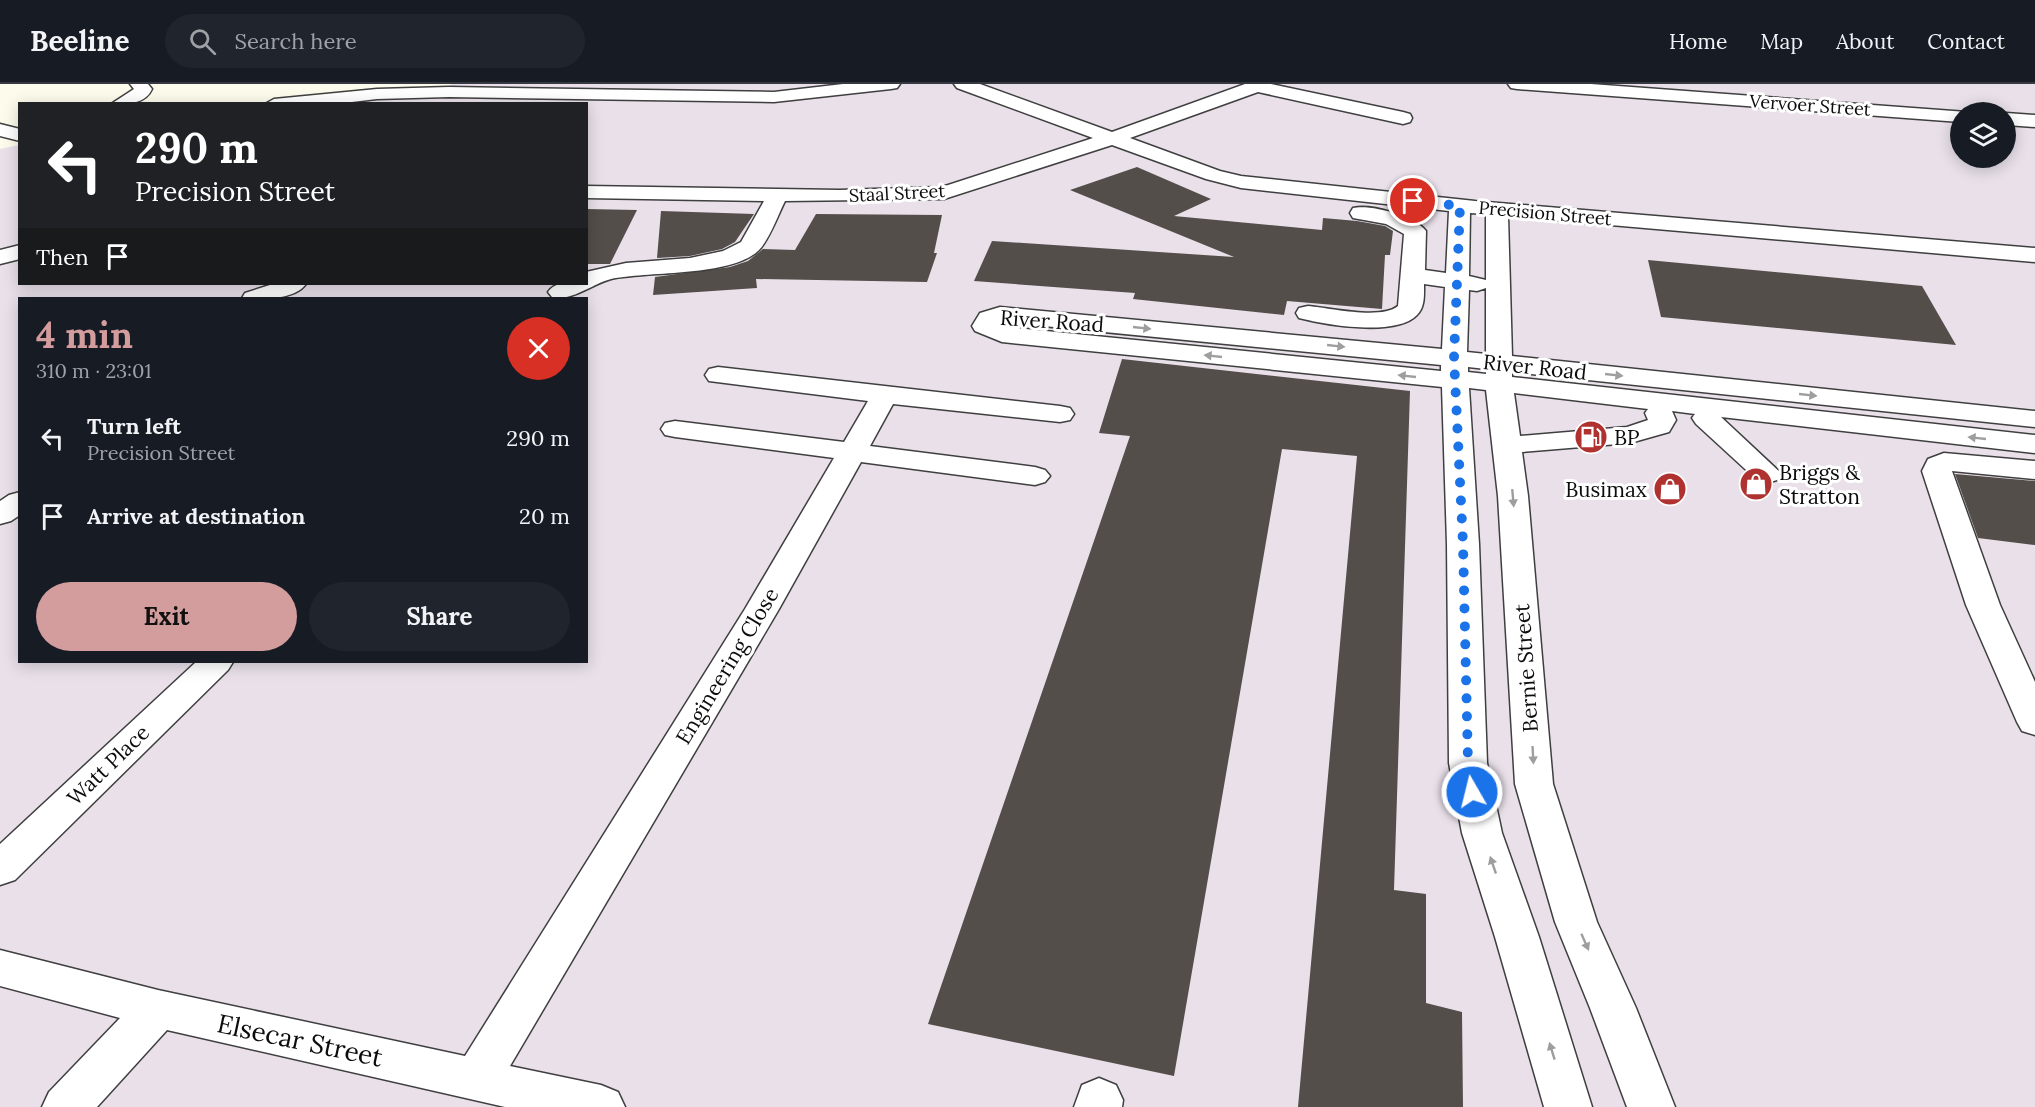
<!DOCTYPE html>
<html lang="en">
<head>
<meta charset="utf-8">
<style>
  :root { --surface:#171b24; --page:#20242c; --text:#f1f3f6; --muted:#9ea1a6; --line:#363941; --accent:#d39c9d }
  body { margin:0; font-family:Lora,serif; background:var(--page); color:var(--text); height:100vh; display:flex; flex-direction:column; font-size:22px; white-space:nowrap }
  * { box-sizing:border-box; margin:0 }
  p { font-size:20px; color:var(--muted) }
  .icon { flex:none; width:33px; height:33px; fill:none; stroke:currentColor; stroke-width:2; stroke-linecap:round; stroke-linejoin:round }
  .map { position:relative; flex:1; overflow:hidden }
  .side { position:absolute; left:18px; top:213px; width:570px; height:366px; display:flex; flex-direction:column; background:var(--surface); border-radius:0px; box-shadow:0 3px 15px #0003 }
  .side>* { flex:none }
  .guide { position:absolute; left:18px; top:18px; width:570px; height:183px; border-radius:0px; box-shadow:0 3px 15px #0003; background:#202124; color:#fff; overflow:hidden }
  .controls { position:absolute; left:1950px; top:18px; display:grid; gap:12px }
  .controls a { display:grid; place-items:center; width:66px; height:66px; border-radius:50%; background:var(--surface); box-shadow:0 3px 15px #0003; font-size:30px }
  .pin { position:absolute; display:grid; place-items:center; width:51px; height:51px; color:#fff; margin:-26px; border:3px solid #fff; border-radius:50%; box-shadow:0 2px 6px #0007 }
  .me { position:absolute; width:66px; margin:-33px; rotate:352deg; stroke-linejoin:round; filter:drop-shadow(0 0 4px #0008) }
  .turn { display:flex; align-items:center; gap:21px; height:126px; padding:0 18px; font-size:27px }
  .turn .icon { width:78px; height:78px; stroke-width:2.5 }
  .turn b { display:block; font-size:42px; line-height:51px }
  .then { display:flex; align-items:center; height:57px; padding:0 18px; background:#0003; gap:12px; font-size:22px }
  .round { display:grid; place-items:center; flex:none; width:63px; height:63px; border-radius:32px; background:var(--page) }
  .summary { display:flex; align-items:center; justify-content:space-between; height:102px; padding:0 18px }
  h1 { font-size:36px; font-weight:700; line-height:45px; color:var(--accent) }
  .primary-button { display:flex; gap:12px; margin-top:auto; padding:12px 18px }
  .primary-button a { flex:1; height:69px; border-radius:36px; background:var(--accent); color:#111; font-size:24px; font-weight:700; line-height:69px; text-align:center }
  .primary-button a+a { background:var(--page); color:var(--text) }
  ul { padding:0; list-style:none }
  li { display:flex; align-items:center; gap:18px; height:78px; padding:0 18px }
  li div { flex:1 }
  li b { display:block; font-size:22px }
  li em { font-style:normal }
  header { display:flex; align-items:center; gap:36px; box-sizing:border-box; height:84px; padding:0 30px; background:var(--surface); border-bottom:2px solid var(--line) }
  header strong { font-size:28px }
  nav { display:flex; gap:33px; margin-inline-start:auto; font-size:21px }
  .search { width:420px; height:54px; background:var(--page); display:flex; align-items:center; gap:15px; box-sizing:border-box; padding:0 21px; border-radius:33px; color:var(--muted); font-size:22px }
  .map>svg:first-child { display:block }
  .industrial { fill:#e9e0ea; fill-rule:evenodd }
  .building { fill:#534e49 }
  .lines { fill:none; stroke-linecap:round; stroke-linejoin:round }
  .minor-casing { stroke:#3f3f3f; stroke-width:3 }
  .minor { fill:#fff; fill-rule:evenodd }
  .oneway { fill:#9e9e9e }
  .route { stroke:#1a73e8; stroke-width:10; stroke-dasharray:0 18 }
  .labels { text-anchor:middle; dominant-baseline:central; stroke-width:6; stroke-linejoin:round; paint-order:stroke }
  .far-street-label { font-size:18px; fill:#0c0c0c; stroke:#fff }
  .street-label { font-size:21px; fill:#0c0c0c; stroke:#fff }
  .poi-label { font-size:21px; fill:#0c0c0c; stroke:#fff; text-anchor:start }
  .near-street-label { font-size:26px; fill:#0c0c0c; stroke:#fff }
</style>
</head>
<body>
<header>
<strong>Beeline</strong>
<div class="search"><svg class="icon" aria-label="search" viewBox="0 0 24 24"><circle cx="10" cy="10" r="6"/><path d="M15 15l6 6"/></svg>Search here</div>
<nav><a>Home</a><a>Map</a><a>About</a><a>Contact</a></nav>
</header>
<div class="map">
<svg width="2035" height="1023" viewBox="0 0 2035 1023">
  <rect width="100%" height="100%" fill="#fdfbec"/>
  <!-- industrial -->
  <path class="industrial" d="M451,0H2035V1023H0V65L19,61L20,200H586V20L307,19L450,5ZM1960,28H2006V74H1960ZM20,214H586V578H20Z"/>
  <!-- building -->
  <path class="building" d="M1137,83L1211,115L1174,132L1322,146L1323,134L1357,137L1385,142L1393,147L1390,171H1385L1382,225L1287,217L1284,231L1133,215L1135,209L974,197L992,157L1234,173L1070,106Z
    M586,125L637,126L610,180H586Z
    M661,127L754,130L735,158L722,165L690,172L657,174Z
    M816,130L942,131L934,169H937L927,198L756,195L757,204L653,211L655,193L730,183L748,177L763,165L795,166Z
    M1648,176L1922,202L1956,261L1661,233Z
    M1122,275L1410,307L1394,806L1426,810V919L1462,928L1463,1023H1298L1357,372L1282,365L1174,992L928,940L1130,352L1099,349Z
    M1955,390L2035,397V461L1978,454Z"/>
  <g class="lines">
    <!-- minor casing -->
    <g class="minor-casing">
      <path id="minor" d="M130,0H148L152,5C145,21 126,20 111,20L134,5Z
        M843,0H900L897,4L891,5L774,18L449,13L377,15L335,20H265L274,15L377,5L449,3L774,8Z
        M954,0H980L1112,48L1245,0H1271L1403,28L1410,30L1412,34L1410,38L1403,40L1258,8L1130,54L1220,87L1241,92L1475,117L2035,164V178L1508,132L1512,272L2035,327V343L1512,288V293L2035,351V369L1721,333L1782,390L1777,396L1767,399L1757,396L1696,340L1692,334L1695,330L1672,327L1676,336L1669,348L1630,359L1522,368L1528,412L1553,700L1597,838L1636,924L1675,1023H1627L1590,924L1555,838L1515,700L1498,412L1486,306L1469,304L1479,460L1487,679L1502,749L1539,853L1592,1023H1544L1495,853L1462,749L1449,679L1447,460L1442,303L1002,258L975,247L972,242L980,229L1000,223L1442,265L1445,203L1424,200C1424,211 1425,223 1417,231C1396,253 1326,241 1299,234L1296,229L1299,224L1308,222C1330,224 1381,236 1398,222L1404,150L1386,140L1353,134L1350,129L1353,124C1371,120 1415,132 1426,147L1425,186L1446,189L1449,127L1241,104L1206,95L1112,61L944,115L785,117C778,131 769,156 759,166C732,193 648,187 611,195C592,200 571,218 552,213L548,208C556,196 573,200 586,200V188L626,179L690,174L723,167L741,158L764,117L586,114V102L839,106L942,103L1093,54L957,4ZM1470,129L1486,130V196L1469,192ZM1486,204V270L1467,268L1469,206L1477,207ZM1002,238L1441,281V287L1007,243L998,239ZM1468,283L1486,285V290L1468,288ZM1514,309L1648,325L1645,329L1648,336L1627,343L1520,352Z
        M1508,0H1591L1967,28H1960V38L1517,5L1511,4Z
        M2006,29L2035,31V43L2006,41Z
        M0,40L20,45V57L0,52Z
        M20,161V175L0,180V166Z
        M273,200H306C295,216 259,216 242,214L245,209Z
        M718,283L1060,322L1070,324L1074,330L1070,336L1060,338L893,320L870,362L1035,383L1045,386L1050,392L1045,398L1035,401L861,378L779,525L510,982L601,1001L618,1008L625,1023H505L167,946L97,1023H42L49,1008L120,934L0,902V866L158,906L465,972L745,525L834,374L675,353L665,351L661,345L665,339L675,337L844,358L868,317L709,297L705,291L709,285Z
        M1944,369L2035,377V395L1952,387L2000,521L2035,598V651L2022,647L2017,638L1966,521L1922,387L1928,375Z
        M20,408V431L11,437L0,440V417L9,411Z
        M196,578H233L228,586L15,796L0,801V760Z
        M1099,994L1116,1001L1123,1016L1122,1023H1074L1082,1001Z"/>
    </g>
    <!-- minor -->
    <use href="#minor" class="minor"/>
  </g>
  <!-- one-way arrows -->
  <defs><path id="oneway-solid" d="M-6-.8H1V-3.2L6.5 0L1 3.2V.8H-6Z" transform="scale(1.5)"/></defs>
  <g class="oneway">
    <use href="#oneway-solid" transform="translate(1142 244) rotate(6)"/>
    <use href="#oneway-solid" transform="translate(1336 262) rotate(6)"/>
    <use href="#oneway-solid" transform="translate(1213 272) rotate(-174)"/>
    <use href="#oneway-solid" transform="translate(1614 291) rotate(6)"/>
    <use href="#oneway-solid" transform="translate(1407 292) rotate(-174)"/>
    <use href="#oneway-solid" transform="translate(1808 311) rotate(6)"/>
    <use href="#oneway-solid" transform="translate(1977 354) rotate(-174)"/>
    <use href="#oneway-solid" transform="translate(1513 414) rotate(85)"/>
    <use href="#oneway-solid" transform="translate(1533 671) rotate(87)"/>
    <use href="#oneway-solid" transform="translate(1493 781) rotate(-109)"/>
    <use href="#oneway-solid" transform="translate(1585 858) rotate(66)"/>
    <use href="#oneway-solid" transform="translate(1552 967) rotate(-107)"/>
  </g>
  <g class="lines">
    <!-- route -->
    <path class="route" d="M1413,117L1460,122L1454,274L1463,460L1468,679L1472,708"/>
  </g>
  <!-- icons -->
  <defs>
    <g id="fuel-disc" transform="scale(1.725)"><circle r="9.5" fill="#af3230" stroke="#fff"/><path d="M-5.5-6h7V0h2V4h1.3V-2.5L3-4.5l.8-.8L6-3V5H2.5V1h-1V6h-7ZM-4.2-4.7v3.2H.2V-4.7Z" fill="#fff"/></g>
    <g id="shop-disc" transform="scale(1.725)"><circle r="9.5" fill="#af3230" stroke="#fff"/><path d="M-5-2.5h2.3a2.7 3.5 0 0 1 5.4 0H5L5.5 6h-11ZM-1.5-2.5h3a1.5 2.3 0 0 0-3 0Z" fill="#fff"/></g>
  </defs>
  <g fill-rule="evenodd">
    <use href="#fuel-disc" x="1591" y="353"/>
    <use href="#shop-disc" x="1756" y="400"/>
    <use href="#shop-disc" x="1670" y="405"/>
  </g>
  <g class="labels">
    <!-- far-street labels -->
    <g class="far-street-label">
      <text transform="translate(1810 21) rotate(4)">Vervoer Street</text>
      <text transform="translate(897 109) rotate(-3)">Staal Street</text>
      <text transform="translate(1545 129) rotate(5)">Precision Street</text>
    </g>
    <!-- street labels -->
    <g class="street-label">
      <text transform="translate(1052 237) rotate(4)">River Road</text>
      <text transform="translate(1535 283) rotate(6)">River Road</text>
      <text transform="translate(727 582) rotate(-59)">Engineering Close</text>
      <text transform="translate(1526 584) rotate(-94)">Bernie Street</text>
      <text transform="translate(108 681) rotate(-44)">Watt Place</text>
    </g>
    <!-- poi labels -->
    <g class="poi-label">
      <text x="1614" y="353">BP</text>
      <text x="1779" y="388">Briggs &amp;<tspan x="1779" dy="24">Stratton</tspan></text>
      <text x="1647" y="405" text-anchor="end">Busimax</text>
    </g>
    <!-- near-street labels -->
    <g class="near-street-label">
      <text transform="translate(300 956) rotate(12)">Elsecar Street</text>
    </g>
  </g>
</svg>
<div class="controls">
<a><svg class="icon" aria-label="layers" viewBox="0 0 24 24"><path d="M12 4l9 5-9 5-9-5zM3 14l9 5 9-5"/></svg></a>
</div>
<div class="pin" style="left:1413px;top:117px;background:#d93025"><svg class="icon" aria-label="arrive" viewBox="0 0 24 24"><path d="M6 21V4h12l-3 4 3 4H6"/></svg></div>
<svg class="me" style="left:1472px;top:708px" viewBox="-20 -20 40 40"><circle r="17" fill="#1a73e8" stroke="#fff" stroke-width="3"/><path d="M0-11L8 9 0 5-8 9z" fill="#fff"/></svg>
<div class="guide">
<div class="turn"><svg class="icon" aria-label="left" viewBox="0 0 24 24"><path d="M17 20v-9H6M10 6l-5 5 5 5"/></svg><div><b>290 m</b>Precision Street</div></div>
<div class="then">Then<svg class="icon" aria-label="arrive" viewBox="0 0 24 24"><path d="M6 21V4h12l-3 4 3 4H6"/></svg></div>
</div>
<section class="side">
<div class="summary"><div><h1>4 min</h1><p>310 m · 23:01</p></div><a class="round" style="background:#d93025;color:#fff"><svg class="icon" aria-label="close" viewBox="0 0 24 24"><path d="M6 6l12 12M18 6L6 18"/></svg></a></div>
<ul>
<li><svg class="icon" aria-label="left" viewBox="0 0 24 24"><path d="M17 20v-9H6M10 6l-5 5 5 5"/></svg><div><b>Turn left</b><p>Precision Street</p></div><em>290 m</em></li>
<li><svg class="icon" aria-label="arrive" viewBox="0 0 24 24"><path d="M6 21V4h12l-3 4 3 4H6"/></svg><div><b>Arrive at destination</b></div><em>20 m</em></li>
</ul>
<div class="primary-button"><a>Exit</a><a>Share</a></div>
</section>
</div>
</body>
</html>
